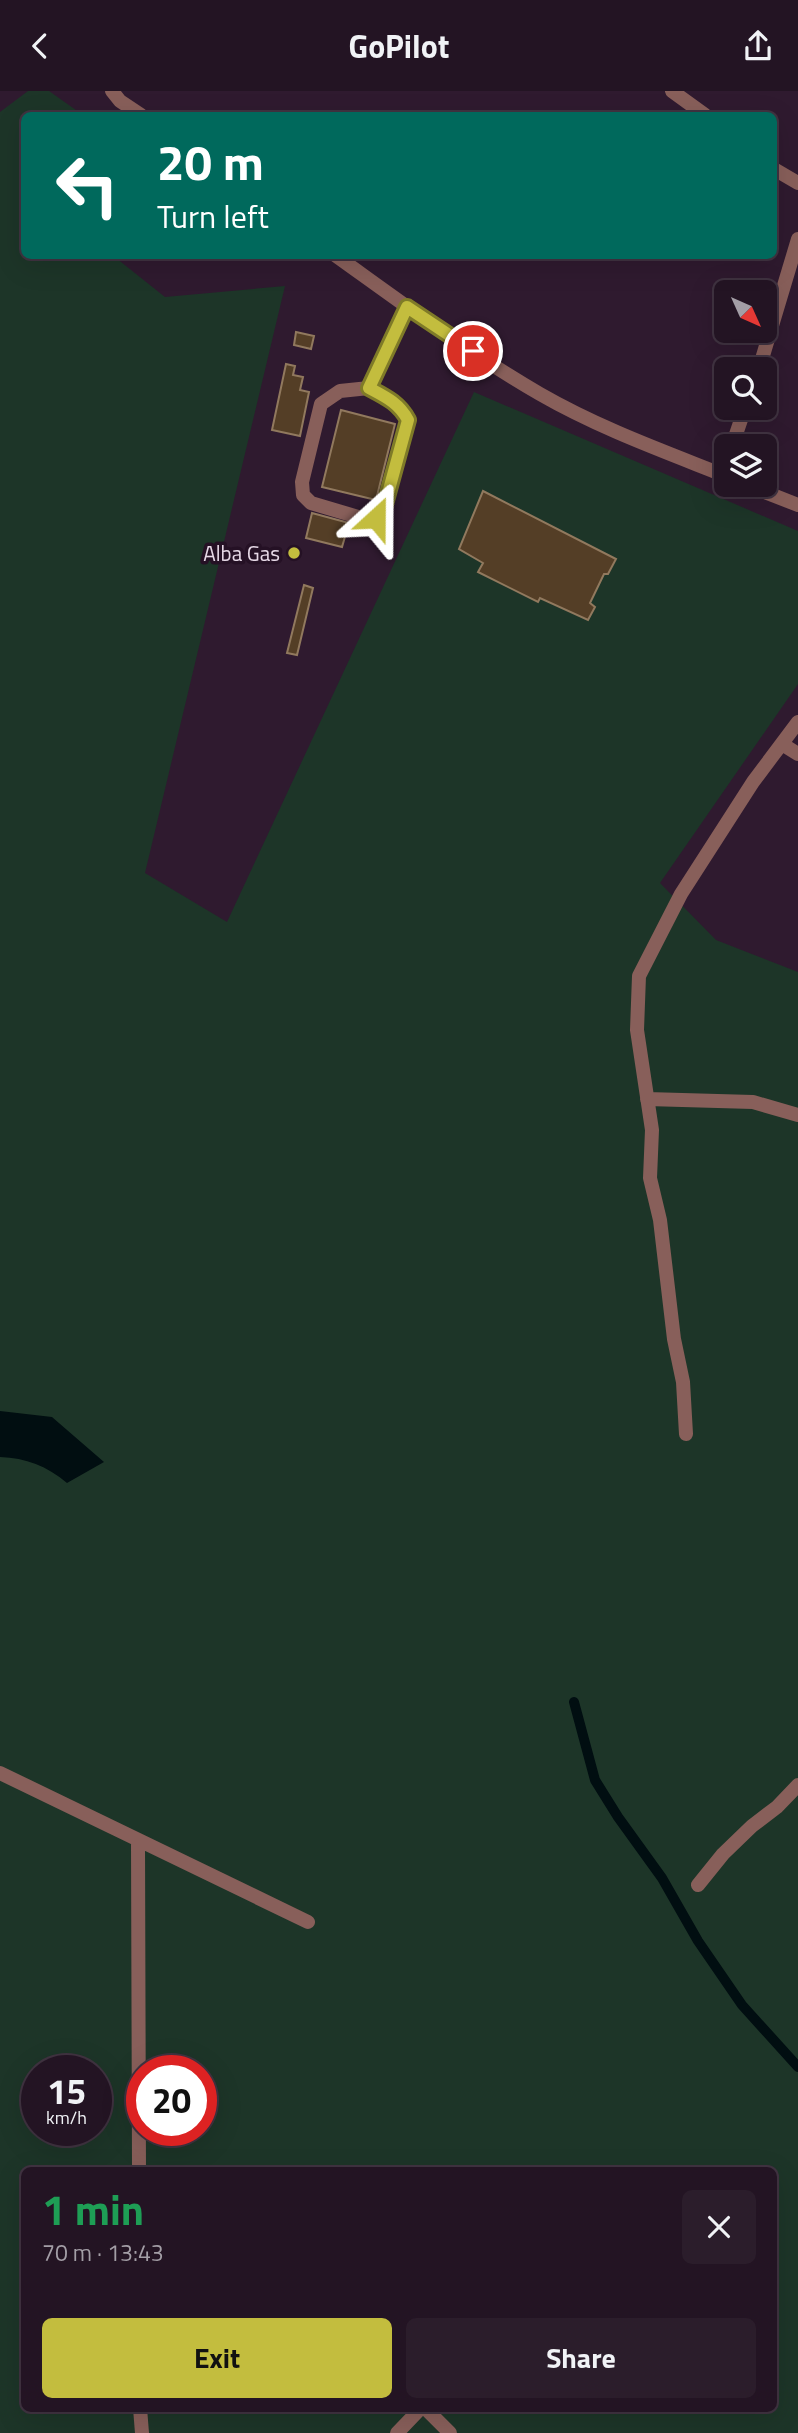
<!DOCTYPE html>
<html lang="en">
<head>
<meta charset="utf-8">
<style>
  :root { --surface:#231423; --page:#2b1d2b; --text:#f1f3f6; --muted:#a39ea6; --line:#403341; --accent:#c3bd3e }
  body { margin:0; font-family:"Titillium Web",sans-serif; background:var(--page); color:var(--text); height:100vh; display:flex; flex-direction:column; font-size:26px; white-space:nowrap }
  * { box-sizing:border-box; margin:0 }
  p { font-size:23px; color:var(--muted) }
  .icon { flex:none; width:38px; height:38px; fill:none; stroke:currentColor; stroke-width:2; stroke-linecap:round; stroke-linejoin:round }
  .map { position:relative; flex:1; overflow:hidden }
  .panel { position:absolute; left:21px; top:2076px; width:756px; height:245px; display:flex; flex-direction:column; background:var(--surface); border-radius:10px; box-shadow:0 7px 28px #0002,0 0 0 2px var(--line) }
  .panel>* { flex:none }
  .hud { position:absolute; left:21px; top:21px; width:756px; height:147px; border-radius:10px; box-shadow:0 7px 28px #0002,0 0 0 2px var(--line); background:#00695c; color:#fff; overflow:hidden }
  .needle { width:46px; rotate:135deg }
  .controls { position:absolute; left:714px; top:189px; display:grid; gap:14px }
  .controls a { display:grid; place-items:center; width:63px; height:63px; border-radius:10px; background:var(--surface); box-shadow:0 7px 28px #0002,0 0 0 2px var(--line); font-size:35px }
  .speed { position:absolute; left:21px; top:1964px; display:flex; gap:14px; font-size:35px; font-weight:700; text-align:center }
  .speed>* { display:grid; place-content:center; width:91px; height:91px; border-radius:50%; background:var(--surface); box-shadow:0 7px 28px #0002,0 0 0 2px var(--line); line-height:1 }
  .speed small { font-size:18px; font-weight:400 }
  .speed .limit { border:10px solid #d22; background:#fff; color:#111 }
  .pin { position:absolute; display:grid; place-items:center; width:60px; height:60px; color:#fff; margin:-30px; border:4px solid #fff; border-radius:50%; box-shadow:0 2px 7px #0007 }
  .me { position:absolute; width:77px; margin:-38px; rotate:24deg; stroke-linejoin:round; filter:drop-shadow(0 0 5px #0008) }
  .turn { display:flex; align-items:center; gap:24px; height:147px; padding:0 21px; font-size:32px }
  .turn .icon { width:91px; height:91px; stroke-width:2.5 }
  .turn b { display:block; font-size:49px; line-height:60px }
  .round { display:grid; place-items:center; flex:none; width:74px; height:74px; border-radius:10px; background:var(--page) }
  .headline { display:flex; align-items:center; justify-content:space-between; height:119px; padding:0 21px }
  h1 { font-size:42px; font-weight:700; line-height:52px; color:#1e9e55 }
  .action { display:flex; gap:14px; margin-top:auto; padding:14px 21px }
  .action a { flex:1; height:80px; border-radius:10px; background:var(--accent); color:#111; font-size:28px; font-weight:700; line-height:80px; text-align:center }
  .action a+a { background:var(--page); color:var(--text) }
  header { display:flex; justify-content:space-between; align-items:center; height:91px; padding:0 21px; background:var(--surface); font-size:32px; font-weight:700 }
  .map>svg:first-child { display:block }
  .green { fill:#1d3528; fill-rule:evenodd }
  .water { fill:#010e11 }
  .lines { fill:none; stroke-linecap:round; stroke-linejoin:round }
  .stream { stroke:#010e11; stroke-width:10 }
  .building { fill:#543e26; stroke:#91795e; stroke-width:2 }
  .service { stroke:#885f5a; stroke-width:14 }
  .minor { stroke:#885f5a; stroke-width:14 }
  .route-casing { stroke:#7f7b28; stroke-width:18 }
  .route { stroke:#c3bd3e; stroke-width:12 }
  .poi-dot { fill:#c3bd3e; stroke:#251125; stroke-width:2.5 }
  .labels { text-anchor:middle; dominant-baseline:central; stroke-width:7; stroke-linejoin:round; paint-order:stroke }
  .poi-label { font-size:21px; fill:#e7d9e7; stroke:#251125; text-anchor:end }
</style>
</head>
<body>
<header><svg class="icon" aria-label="back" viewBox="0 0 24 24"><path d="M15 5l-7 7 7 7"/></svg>GoPilot<svg class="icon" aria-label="share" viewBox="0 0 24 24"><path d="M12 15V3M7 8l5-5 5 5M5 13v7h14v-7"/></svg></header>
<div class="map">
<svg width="798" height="2342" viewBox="0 0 798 2342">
  <rect width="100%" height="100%" fill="#2f1a2f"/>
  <!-- green -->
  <path class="green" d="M28,0H49L83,24H24V164L118,165L116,167L165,206L285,195L145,782L227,831L474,301L798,440V593L660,792L716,849L798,881V2342H0V21ZM37,1979H96V2039H37ZM142,1979H201V2039H142ZM24,2079H774V2317H24Z"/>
  <!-- water -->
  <path class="water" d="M0,1320L52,1326L104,1371L67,1392C47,1375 26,1367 0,1366Z"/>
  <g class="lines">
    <!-- stream -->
    <path class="stream" d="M574,1611L595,1689L618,1726L662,1787L698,1850L742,1914L798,1976"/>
  </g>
  <!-- building -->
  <path class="building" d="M296,241L314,245L311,258L294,254Z
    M286,273L295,275L293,284L303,286L300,299L309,301L300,345L272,339Z
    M341,319L395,333L376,409L322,396Z
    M483,400L616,468L608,483H604L590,512L595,516L588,529L540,507L538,511L478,481L483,472L459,458Z
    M312,422L349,432L342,456L306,447Z
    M304,494L313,497L297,564L287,562Z"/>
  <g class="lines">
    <!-- service -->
    <path class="service" d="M369,297C386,306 399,312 408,329L384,417L376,427L365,428L311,412L303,404L302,391L321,313L340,300Z
      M369,297L407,216"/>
    <!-- minor -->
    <path class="minor" d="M112,0L120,10L141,24
      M672,0L705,24
      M774,78L798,92
      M335,164C402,212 469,262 540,303C599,337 663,360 726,385
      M759,278L798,148
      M732,355L745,317
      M747,394L798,414
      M782,653L798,663
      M647,1008L753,1011L798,1024
      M686,1343L683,1291L674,1248L660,1129L650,1087L652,1039L637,939L639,885L681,803L753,691L798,631
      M0,1682L308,1831
      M138,1751L139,2079
      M698,1794L723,1763L752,1735L777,1716L798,1694
      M140,2317L142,2342
      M425,2317L450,2342
      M397,2342L421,2317"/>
  </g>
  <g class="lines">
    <!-- route casing -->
    <g class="route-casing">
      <path id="route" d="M376,427L384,417L408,329C399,312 386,306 369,297L407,216L473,260"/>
    </g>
    <!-- route -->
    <use href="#route" class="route"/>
  </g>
  <!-- markers -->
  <circle class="poi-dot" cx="294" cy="462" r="7"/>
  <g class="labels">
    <!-- poi labels -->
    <g class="poi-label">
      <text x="280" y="462">Alba Gas</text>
    </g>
  </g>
</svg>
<div class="controls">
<a><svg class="needle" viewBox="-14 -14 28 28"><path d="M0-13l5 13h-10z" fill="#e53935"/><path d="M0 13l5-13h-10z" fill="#a39ea6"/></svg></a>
<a><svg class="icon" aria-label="search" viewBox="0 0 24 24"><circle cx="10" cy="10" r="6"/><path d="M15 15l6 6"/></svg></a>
<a><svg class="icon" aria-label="layers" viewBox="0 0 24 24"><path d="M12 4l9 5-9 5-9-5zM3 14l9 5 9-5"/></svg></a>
</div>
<div class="speed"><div>15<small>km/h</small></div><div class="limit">20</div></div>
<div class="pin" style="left:473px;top:260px;background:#d93025"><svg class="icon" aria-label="arrive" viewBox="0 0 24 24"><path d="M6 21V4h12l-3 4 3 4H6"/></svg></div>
<svg class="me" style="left:376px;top:427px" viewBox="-20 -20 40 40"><path d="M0-17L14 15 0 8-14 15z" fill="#c3bd3e" stroke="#fff" stroke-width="4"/></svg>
<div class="hud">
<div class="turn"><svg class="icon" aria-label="left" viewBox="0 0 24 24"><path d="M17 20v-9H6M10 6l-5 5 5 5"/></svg><div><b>20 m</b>Turn left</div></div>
</div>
<section class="panel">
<div class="headline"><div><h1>1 min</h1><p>70 m · 13:43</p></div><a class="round"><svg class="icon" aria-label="close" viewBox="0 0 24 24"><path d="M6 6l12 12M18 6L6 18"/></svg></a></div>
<div class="action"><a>Exit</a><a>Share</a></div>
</section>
</div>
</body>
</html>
